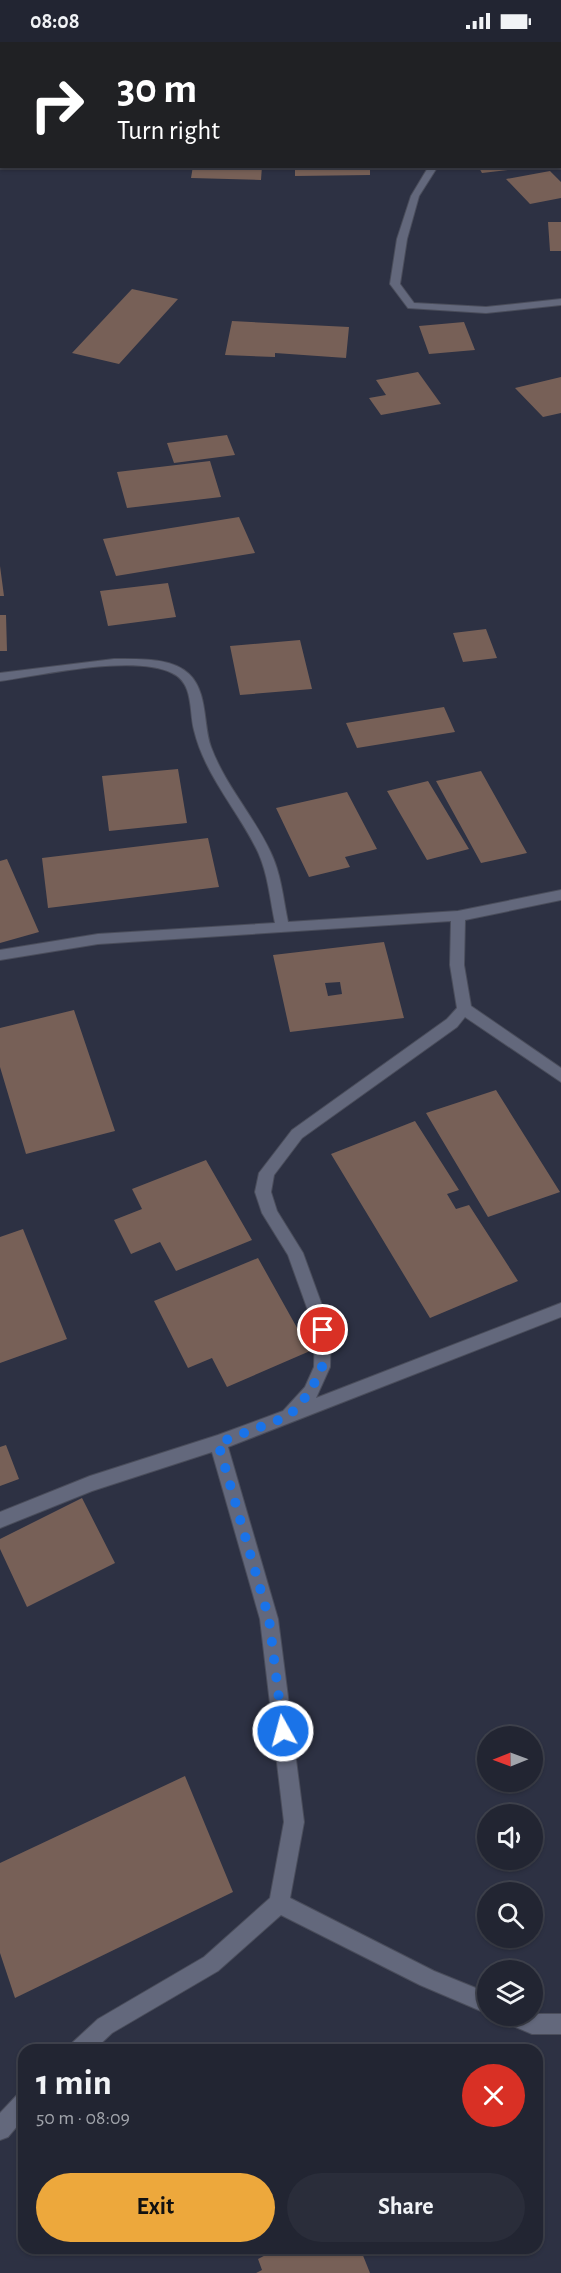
<!DOCTYPE html>
<html lang="en">
<head>
<meta charset="utf-8">
<style>
  :root { --surface:#222532; --page:#2a2d3a; --text:#f1f3f6; --muted:#a2a5ac; --line:#3f424d; --accent:#eda83c }
  body { margin:0; font-family:"Alegreya Sans",sans-serif; background:var(--page); color:var(--text); height:100vh; display:flex; flex-direction:column; font-size:22px; white-space:nowrap }
  * { box-sizing:border-box; margin:0 }
  p { font-size:20px; color:var(--muted) }
  .icon { flex:none; width:33px; height:33px; fill:none; stroke:currentColor; stroke-width:2; stroke-linecap:round; stroke-linejoin:round }
  .map { position:relative; flex:1; overflow:hidden }
  .sheet { position:absolute; left:18px; top:2002px; width:525px; height:210px; display:flex; flex-direction:column; background:var(--surface); border-radius:18px; box-shadow:0 2px 4px #0004,0 0 0 2px var(--line) }
  .sheet>* { flex:none }
  .banner { position:absolute; left:0px; top:0px; width:561px; height:126px; box-shadow:0 2px 4px #0004,0 0 0 2px var(--line); background:#202124; color:#fff; overflow:hidden }
  .needle { width:39px; rotate:269deg }
  .controls { position:absolute; left:477px; top:1684px; display:grid; gap:12px }
  .controls a { display:grid; place-items:center; width:66px; height:66px; border-radius:50%; background:var(--surface); box-shadow:0 2px 4px #0004,0 0 0 2px var(--line); font-size:30px }
  .pin { position:absolute; display:grid; place-items:center; width:51px; height:51px; color:#fff; margin:-26px; border:3px solid #fff; border-radius:50%; box-shadow:0 2px 6px #0007 }
  .me { position:absolute; width:66px; margin:-33px; rotate:353deg; stroke-linejoin:round; filter:drop-shadow(0 0 4px #0008) }
  .turn { display:flex; align-items:center; gap:21px; height:126px; padding:0 18px; font-size:27px }
  .turn .icon { width:78px; height:78px; stroke-width:2.5 }
  .turn b { display:block; font-size:42px; line-height:51px }
  .round { display:grid; place-items:center; flex:none; width:63px; height:63px; border-radius:32px; background:var(--page) }
  .headline { display:flex; align-items:center; justify-content:space-between; height:102px; padding:0 18px }
  h1 { font-size:36px; font-weight:700; line-height:45px }
  .primary-button { display:flex; gap:12px; margin-top:auto; padding:12px 18px }
  .primary-button a { flex:1; height:69px; border-radius:36px; background:var(--accent); color:#111; font-size:24px; font-weight:700; line-height:69px; text-align:center }
  .primary-button a+a { background:var(--page); color:var(--text) }
  .status { display:flex; justify-content:space-between; align-items:center; height:42px; padding:0 30px; background:var(--surface); direction:ltr }
  .status svg { height:16px; fill:currentColor }
  .map>svg:first-child { display:block }
  .building { fill:#776057; fill-rule:evenodd }
  .lines { fill:none; stroke-linecap:round; stroke-linejoin:round }
  .street-casing { stroke:#4a4d5b; stroke-width:2 }
  .street { fill:#63687c; fill-rule:evenodd }
  .route { stroke:#1a73e8; stroke-width:10; stroke-dasharray:0 18 }
</style>
</head>
<body>
<div class="status"><b>08:08</b><svg viewBox="0 0 49 12"><path d="M0 12V9h3v3zM5 12V6h3v6zM10 12V3h3v9zM15 12V0h3v12zM26 1h20v11H26zM47 4h2v5h-2z"/></svg></div>
<div class="map">
<svg width="561" height="2231" viewBox="0 0 561 2231">
  <rect width="100%" height="100%" fill="#2d3143"/>
  <!-- building -->
  <path class="building" d="M193,124H262L261,138L191,136Z
    M295,124H370V133L295,134Z
    M478,124H526V126L482,131Z
    M550,129L561,140V156L530,162L506,137Z
    M548,180H561V209H550Z
    M132,247L178,257L119,322L72,311Z
    M232,279L349,285L346,316L275,311V315L225,313Z
    M464,280L475,308L429,312L419,284Z
    M418,330L441,362L381,373L369,356L386,353L376,338Z
    M561,335V371L543,375L515,346Z
    M227,393L235,413L174,421L167,401Z
    M210,419L221,455L127,466L117,430Z
    M239,475L255,511L116,534L103,497Z
    M0,524L4,554H0Z
    M168,541L176,575L108,584L100,549Z
    M0,573H6L7,609H0Z
    M486,587L497,616L463,620L453,591Z
    M300,598L312,647L240,653L230,604Z
    M444,665L455,690L357,706L346,681Z
    M178,727L187,781L109,789L102,734Z
    M481,729L527,811L481,821L436,739Z
    M428,739L469,807L427,818L387,749Z
    M347,750L377,807L345,815L350,825L309,835L276,766Z
    M208,796L219,845L48,866L42,816Z
    M7,817L39,890L0,901V819Z
    M384,900L404,976L290,990L273,913ZM340,940L342,952L328,954L325,941Z
    M74,968L115,1089L26,1112L0,1025V986Z
    M496,1048L560,1150L488,1175L426,1071Z
    M415,1079L459,1148L447,1152L456,1167L469,1163L518,1239L430,1276L331,1112Z
    M206,1118L252,1198L176,1229L160,1200L131,1212L114,1178L142,1167L132,1147Z
    M23,1187L67,1297L0,1321V1195Z
    M258,1216L310,1309L227,1345L212,1316L188,1326L154,1259Z
    M6,1403L19,1437L0,1444V1405Z
    M82,1456L115,1521L27,1565L0,1507V1497Z
    M185,1734L233,1850L15,1956L0,1911V1821Z
    M279,2206H360L370,2231H256L262,2228L258,2217Z"/>
  <g class="lines">
    <!-- street casing -->
    <g class="street-casing">
      <path id="street" d="M561,78V84L560,85V79Z
        M429,124H438L419,154L407,197L400,242L414,261L486,265L561,257V263L486,271L408,266L390,242L397,197L411,154Z
        M114,617C137,617 172,615 189,632C208,650 203,683 211,705C225,743 253,773 270,809C281,831 283,856 288,880L458,869L561,848V858L465,878L464,923L471,964L561,1026V1040L465,975L457,985L302,1096L274,1133L271,1150L277,1169L303,1211L331,1288L330,1325L316,1356L561,1261V1275L228,1405L278,1577L304,1780L290,1856L434,1929L488,1951V1972L420,1943L281,1873L218,1929L112,1991L94,2008H69L72,2001L98,1977L204,1915L270,1856L284,1780L260,1577L212,1410L92,1449L0,1486V1470L90,1434L218,1393L283,1369L305,1345L314,1325L315,1288L288,1213L262,1171L255,1150L259,1131L292,1088L447,977L457,966L450,923L451,879L98,902L0,918V908L98,892L275,881C270,857 268,832 258,810C238,768 205,734 194,688C189,669 194,641 172,631C134,612 43,633 0,639V631Z
        M532,1972H561V1992H532L506,1981L503,1974H532Z
        M24,2049V2076L8,2095L0,2098V2071L17,2053Z"/>
    </g>
    <!-- street -->
    <use href="#street" class="street"/>
  </g>
  <g class="lines">
    <!-- route -->
    <path class="route" d="M283,1689L269,1577L218,1401L289,1374L310,1350L322,1325L323,1288"/>
  </g>
</svg>
<div class="controls">
<a><svg class="needle" viewBox="-14 -14 28 28"><path d="M0-13l5 13h-10z" fill="#e53935"/><path d="M0 13l5-13h-10z" fill="#a2a5ac"/></svg></a>
<a><svg class="icon" aria-label="sound" viewBox="0 0 24 24"><path d="M4 9h4l5-4v14l-5-4H4zM17 9q2 3 0 6"/></svg></a>
<a><svg class="icon" aria-label="search" viewBox="0 0 24 24"><circle cx="10" cy="10" r="6"/><path d="M15 15l6 6"/></svg></a>
<a><svg class="icon" aria-label="layers" viewBox="0 0 24 24"><path d="M12 4l9 5-9 5-9-5zM3 14l9 5 9-5"/></svg></a>
</div>
<div class="pin" style="left:323px;top:1288px;background:#d93025"><svg class="icon" aria-label="arrive" viewBox="0 0 24 24"><path d="M6 21V4h12l-3 4 3 4H6"/></svg></div>
<svg class="me" style="left:283px;top:1689px" viewBox="-20 -20 40 40"><circle r="17" fill="#1a73e8" stroke="#fff" stroke-width="3"/><path d="M0-11L8 9 0 5-8 9z" fill="#fff"/></svg>
<div class="banner">
<div class="turn"><svg class="icon" aria-label="right" viewBox="0 0 24 24"><path d="M7 20v-9h11M14 6l5 5-5 5"/></svg><div><b>30 m</b>Turn right</div></div>
</div>
<section class="sheet">
<div class="headline"><div><h1>1 min</h1><p>50 m · 08:09</p></div><a class="round" style="background:#d93025;color:#fff"><svg class="icon" aria-label="close" viewBox="0 0 24 24"><path d="M6 6l12 12M18 6L6 18"/></svg></a></div>
<div class="primary-button"><a>Exit</a><a>Share</a></div>
</section>
</div>
</body>
</html>
